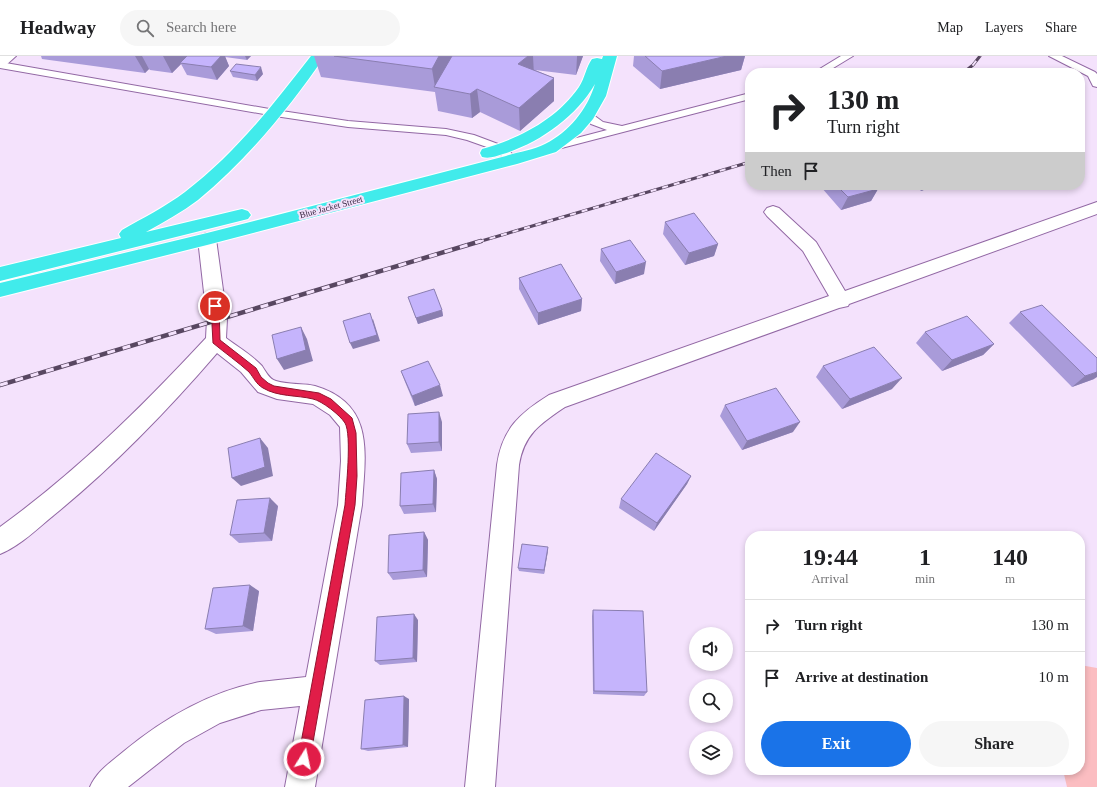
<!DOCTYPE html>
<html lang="en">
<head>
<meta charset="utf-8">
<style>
  :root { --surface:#fff; --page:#f6f6f6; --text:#202124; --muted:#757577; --line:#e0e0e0; --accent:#1a73e8 }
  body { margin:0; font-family:Georgia,serif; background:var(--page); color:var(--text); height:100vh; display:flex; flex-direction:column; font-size:15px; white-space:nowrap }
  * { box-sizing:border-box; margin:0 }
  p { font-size:13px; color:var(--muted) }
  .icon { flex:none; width:22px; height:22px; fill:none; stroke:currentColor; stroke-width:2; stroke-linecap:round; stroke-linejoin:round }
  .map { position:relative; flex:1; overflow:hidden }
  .side { position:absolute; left:745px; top:475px; width:340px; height:244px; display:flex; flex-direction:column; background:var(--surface); border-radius:16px; box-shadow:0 2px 6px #0003 }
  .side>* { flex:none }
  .banner { position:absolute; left:745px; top:12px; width:340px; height:122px; border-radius:16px; box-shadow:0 2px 6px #0003; background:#fff; color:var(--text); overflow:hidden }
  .controls { position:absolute; left:689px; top:571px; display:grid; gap:8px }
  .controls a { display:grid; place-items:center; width:44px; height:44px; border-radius:50%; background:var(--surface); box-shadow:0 2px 6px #0003; font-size:20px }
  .pin { position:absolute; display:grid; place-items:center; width:34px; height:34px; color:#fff; margin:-17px; border:2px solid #fff; border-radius:50%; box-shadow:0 1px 4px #0007 }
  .me { position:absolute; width:44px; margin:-22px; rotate:10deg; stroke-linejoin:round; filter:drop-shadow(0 0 3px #0008) }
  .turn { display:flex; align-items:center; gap:14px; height:84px; padding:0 16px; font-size:18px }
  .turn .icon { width:52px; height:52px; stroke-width:2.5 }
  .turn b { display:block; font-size:28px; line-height:34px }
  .then { display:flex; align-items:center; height:38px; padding:0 16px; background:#0003; gap:8px; font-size:15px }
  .eta { display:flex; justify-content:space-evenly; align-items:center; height:68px; text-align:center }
  .eta b { font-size:24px; font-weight:600; line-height:28px }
  .button { display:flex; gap:8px; margin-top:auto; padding:8px 16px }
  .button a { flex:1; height:46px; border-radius:24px; background:var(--accent); color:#fff; font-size:16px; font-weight:600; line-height:46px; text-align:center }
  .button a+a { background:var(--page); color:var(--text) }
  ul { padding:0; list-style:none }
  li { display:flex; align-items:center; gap:12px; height:52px; padding:0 16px; border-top:1px solid var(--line) }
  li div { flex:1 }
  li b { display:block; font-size:15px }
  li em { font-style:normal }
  header { display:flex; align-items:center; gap:24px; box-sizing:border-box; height:56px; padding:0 20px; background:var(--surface); border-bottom:1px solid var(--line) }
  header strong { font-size:19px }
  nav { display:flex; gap:22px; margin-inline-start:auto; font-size:14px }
  .search { width:280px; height:36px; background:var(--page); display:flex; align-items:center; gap:10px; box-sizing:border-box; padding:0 14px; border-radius:22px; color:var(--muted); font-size:15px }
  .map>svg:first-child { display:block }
  .green { fill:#fbbdc1 }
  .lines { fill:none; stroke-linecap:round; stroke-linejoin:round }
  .lane-casing { stroke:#9268a4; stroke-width:2 }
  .street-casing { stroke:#9268a4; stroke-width:2 }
  .highway-casing { stroke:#fff; stroke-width:2 }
  .lane { fill:#fff; fill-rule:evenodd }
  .street { fill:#fff; fill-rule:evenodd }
  .highway { fill:#41ebeb; fill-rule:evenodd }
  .rail-far1-casing { stroke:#584761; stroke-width:3 }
  .rail-casing { stroke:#584761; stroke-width:4.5 }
  .rail-far1 { stroke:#f4e2fc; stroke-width:2; stroke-dasharray:6; stroke-linecap:butt }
  .rail { stroke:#f4e2fc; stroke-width:3; stroke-dasharray:8; stroke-linecap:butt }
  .wall { fill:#a99bd9 }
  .shaded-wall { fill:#8a7eb0 }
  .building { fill:#c5b4fc; stroke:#8a7eb0 }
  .route { fill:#e11d48; stroke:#92132f }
  .labels { text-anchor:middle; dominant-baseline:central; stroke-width:4; stroke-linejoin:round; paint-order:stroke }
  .far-street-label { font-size:9px; fill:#3b2a44; stroke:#f4e2fc }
</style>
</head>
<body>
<header>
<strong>Headway</strong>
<div class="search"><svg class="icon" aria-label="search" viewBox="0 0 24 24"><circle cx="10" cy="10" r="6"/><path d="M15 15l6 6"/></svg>Search here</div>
<nav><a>Map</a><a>Layers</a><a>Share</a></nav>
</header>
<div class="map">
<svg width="1097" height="731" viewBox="0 0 1097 731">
  <rect width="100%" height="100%" fill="#f4e2fc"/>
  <!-- green -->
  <path class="green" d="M1080,609L1097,612V731H1067L1063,714H1080Z"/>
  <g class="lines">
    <!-- lane casing -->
    <g class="lane-casing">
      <path id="lane" d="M841,0H853L825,17H813Z
        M1049,0H1062L1095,16L1097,18V31L1093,30L1088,20Z
        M0,6L275,54L348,65L446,73L474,79L506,91L517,104L515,107H507L498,95L467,84L446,79L348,71L275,60L0,12Z
        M750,37V43L550,95L546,94L545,92L546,90L607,74L591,68L583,60L584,58H592L603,66L622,70Z"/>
    </g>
    <!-- street casing -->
    <g class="street-casing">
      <path id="street" d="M0,0H16L5,10L0,11Z
        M1097,146V158L849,248L848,250L839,252L565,351C540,368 524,378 519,409L495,731H465L497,409C502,373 520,357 549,339L829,240L803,195L767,160L764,156L767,152L773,150L779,152L816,186L845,235Z
        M207,177L213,179L216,183L227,263L226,282C238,291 252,299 262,310C266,316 269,323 276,325C289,329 303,327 315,330C376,348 365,399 362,449L315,731H285L300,650L261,654L220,667L184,687L128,731H90C97,715 110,707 123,696C163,663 209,636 260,626C275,624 291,623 306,621L338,449L341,405L340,371L330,359L313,348L277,343L258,336L241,316L217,297C167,355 114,410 54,459C38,472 20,490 0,498V471C76,416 142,351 206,282L207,263L198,183L201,179Z"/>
    </g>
    <!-- highway casing -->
    <g class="highway-casing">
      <path id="highway" d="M311,0H325C289,52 247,104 198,144C182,156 164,166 146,176L242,153L248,155L251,159L248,163L0,225V211L121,182L119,178L122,174C143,162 165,151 185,136C234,99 273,49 311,0Z
        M603,0H617L606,40L593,63L581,77L556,96L517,108L207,189L0,241V227L207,177L506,100C518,96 533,94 545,88C569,76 587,54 595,28C576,61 539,87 503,98C496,100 490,103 482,101L480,97L482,93C519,83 557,63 579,31C585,22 586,11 592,3L597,2L602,3Z"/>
    </g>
    <!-- lane -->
    <use href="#lane" class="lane"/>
    <!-- street -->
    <use href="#street" class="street"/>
    <!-- highway -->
    <use href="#highway" class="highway"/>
    <!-- rail-far1 casing -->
    <g class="rail-far1-casing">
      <path id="rail-far1" d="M963,17L973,9L980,0
        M478,186L750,106"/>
    </g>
    <!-- rail casing -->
    <g class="rail-casing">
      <path id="rail" d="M0,329L481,185"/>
    </g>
    <!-- rail-far1 -->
    <use href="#rail-far1" class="rail-far1"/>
    <!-- rail -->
    <use href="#rail" class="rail"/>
  </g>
  <!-- wall -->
  <path class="wall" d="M41,0H251L247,4L225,1L229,10L217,24L187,19L181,8L172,17L150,14L149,13L145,17L42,3Z
    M314,0H583L576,19L535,14L554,22V45L520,75L480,56L472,62L438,55L435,36L321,21Z
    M634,0H745L741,14L660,33L633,10Z
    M230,15L263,18L257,25L233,21Z
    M822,129H875L878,133L871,145L841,154L821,131Z
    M915,129H937L921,135Z
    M665,166L718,188L714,200L685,209L663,178Z
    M601,193L644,218L615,228L600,205Z
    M519,222L582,243L581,255L538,269L519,233Z
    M408,241L442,254L443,260L418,268Z
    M1020,256L1094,323L1072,331L1009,267Z
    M925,276L994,288L983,299L942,315L916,287Z
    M823,310L892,333L842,353L816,321Z
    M401,315L443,340L415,350L405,326Z
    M725,349L793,376L742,394L720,360Z
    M442,366V395L411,397L407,388Z
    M434,414L437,423L436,456L404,458L400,450Z
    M691,420L687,428L654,475L619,452L621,443Z
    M278,450L272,485L239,487L230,479Z
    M424,476L428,484L427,521L393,524L388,517Z
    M548,491L544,518L519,515L518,512Z
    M259,535L253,575L216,578L205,573Z
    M593,554L647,636L644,640L593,638L592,560Z
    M418,564L417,606L380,609L375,605Z
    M409,643L408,691L368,695L361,693Z"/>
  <!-- shaded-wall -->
  <path class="shaded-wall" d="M135,0H142L149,13L145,17Z
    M163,0H189L180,7L181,8L172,17Z
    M221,0H225L229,10L217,24L211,11Z
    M245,0H251L247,4Z
    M439,0H456L435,31L432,13Z
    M528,0H533L534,19L518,8Z
    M577,0H583L576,19L577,1Z
    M727,0H745L741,14L660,33L662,15Z
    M261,11L263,18L257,25L255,19Z
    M554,22V45L520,75L519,52Z
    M477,33L480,56L472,62L470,38Z
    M925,129H937L921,135Z
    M878,133L871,145L841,154L848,141Z
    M718,188L714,200L685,209L689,197Z
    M646,206L644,218L615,228L616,216Z
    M582,243L581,255L538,269V257Z
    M442,254L443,260L418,268L416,262Z
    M373,263L380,285L353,293L350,287Z
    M301,271L307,283L313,305L284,314L277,303Z
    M994,288L983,299L942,315L952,304Z
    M1097,316V321L1094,323L1072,331L1085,320Z
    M902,322L892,333L842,353L850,343Z
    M440,329L443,340L415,350L412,340Z
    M439,356L442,366V395L439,386Z
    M800,366L793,376L742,394L747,385Z
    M260,382L268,392L273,420L241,430L232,422Z
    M434,414L437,423L436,456L433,448Z
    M691,420L687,428L654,475L657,467Z
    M270,442L278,450L272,485L264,477Z
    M424,476L428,484L427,521L423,514Z
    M548,491V495L544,518V514Z
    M250,529L259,535L253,575L243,570Z
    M414,558L418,564L417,606L413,602Z
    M404,640L409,643L408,691L403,689Z"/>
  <!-- building -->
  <path class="building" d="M187,0H221L211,11L180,7Z
    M334,0H439L432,13Z
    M452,0H528L518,8L554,22L519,52L477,33L470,38L434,31Z
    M645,0H727L662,15Z
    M236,8L261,11L255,19L230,15Z
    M836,129H875L878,133L848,141Z
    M694,157L718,188L689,197L665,166Z
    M630,184L646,206L616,216L601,193Z
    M561,208L582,243L538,257L519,222Z
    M434,233L442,254L416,262L408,241Z
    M1042,249L1097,302V316L1085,320L1020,256Z
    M370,257L377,279L350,287L343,265Z
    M967,260L994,288L952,304L925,276Z
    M301,271L306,294L277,303L272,279Z
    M874,291L902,322L850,343L823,310Z
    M428,305L440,329L412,340L401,315Z
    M776,332L800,366L747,385L725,349Z
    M439,356V386L407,388L408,358Z
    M260,382L265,411L232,422L228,392Z
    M656,397L691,420L657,467L621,443Z
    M434,414L433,448L400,450L401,417Z
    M270,442L264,477L230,479L237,444Z
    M424,476L423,514L388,517L389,479Z
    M522,488L548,491L544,514L518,512Z
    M250,529L243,570L205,573L213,532Z
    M593,554L643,555L647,636L594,635Z
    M414,558L413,602L375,605L377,561Z
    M404,640L403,689L361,693L365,644Z"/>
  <!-- route -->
  <path class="route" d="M215,247L219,250L220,284L256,312L261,321L268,327L274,330L319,337L331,343L352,362L356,377L357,420L355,449L310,703L309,708L304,709L300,708L298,703L345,449C346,433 352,379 345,367C340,359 322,345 313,343C297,339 278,341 263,332C256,328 254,322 249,316C238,306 225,297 213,287L211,250Z"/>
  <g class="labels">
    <!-- far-street labels -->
    <g class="far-street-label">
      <text transform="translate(331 151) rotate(-15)">Blue Jacket Street</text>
    </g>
  </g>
</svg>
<div class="controls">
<a><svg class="icon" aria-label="sound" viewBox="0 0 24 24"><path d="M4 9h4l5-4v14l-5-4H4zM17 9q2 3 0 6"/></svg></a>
<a><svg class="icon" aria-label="search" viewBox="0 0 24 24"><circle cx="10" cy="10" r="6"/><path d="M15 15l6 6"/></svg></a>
<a><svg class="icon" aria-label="layers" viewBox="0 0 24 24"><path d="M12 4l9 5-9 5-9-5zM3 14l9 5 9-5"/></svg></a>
</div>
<div class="pin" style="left:215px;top:250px;background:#d93025"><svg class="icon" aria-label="arrive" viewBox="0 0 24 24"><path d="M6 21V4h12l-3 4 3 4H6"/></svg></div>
<svg class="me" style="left:304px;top:703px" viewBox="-20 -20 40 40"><circle r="17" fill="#e11d48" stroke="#fff" stroke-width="3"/><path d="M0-11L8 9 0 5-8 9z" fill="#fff"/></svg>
<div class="banner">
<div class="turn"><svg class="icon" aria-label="right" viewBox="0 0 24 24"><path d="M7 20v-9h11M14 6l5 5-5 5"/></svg><div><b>130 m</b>Turn right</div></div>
<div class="then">Then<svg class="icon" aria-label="arrive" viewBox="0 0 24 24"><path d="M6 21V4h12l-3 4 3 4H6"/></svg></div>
</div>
<section class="side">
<div class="eta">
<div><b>19:44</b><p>Arrival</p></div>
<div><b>1</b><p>min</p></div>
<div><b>140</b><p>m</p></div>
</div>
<ul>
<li><svg class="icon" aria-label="right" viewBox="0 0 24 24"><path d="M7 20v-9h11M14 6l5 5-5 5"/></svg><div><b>Turn right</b></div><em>130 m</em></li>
<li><svg class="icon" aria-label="arrive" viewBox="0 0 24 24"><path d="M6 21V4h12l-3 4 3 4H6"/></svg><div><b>Arrive at destination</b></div><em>10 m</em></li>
</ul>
<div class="button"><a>Exit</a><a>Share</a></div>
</section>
</div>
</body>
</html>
